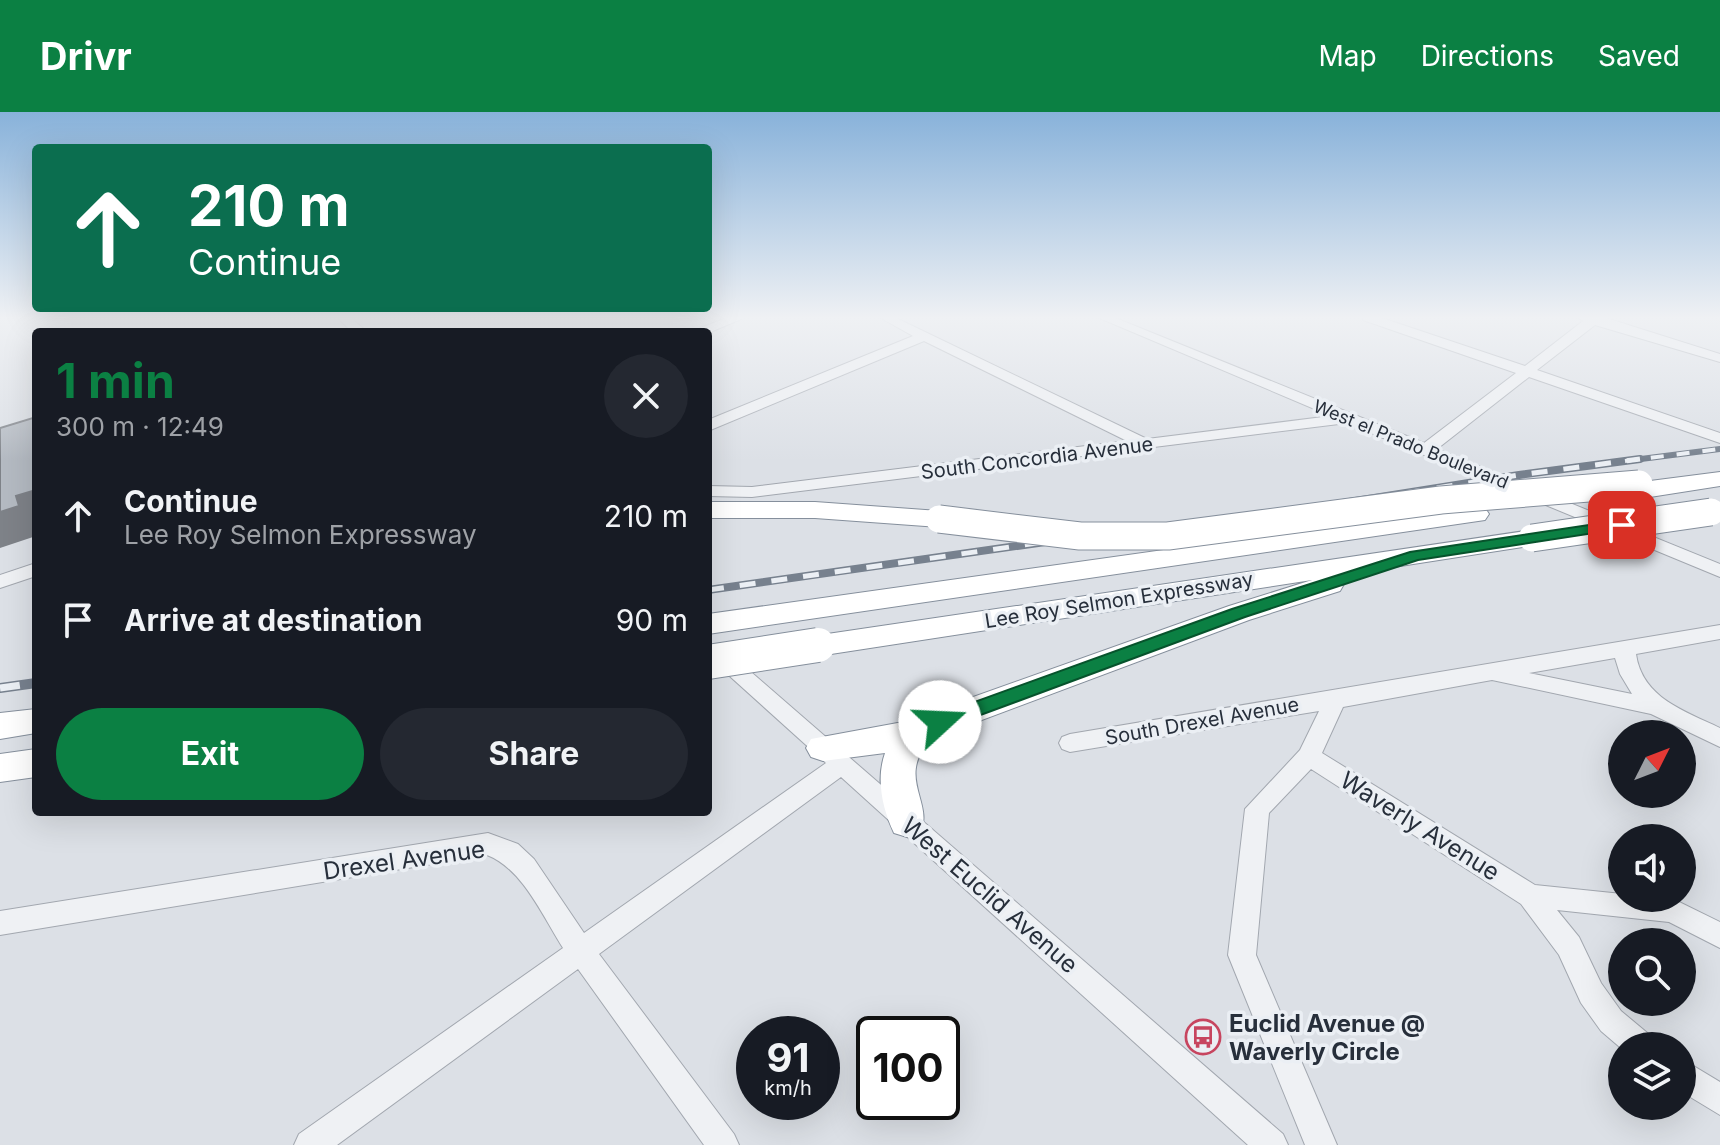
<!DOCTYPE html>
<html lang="en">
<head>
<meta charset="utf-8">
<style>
  :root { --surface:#171b24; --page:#242831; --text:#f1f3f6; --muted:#9ea1a6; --accent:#0b8043 }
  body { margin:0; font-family:Inter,sans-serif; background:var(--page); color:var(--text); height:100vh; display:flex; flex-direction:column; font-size:30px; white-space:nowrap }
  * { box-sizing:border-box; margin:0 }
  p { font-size:26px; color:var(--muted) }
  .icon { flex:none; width:44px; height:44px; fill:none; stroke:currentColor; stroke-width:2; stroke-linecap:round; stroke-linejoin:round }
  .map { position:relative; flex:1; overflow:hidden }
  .panel { position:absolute; left:32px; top:216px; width:680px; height:488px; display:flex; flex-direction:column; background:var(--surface); border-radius:8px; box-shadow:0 8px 32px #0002 }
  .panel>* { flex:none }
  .banner { position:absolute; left:32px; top:32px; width:680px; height:168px; border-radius:8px; box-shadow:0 8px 32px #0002; background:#0b6e4f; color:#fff; overflow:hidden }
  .needle { width:52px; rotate:48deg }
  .controls { position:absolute; left:1608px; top:608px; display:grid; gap:16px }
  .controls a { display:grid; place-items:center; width:88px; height:88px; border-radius:50%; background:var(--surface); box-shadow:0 8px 32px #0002; font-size:40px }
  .speed { position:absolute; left:736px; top:904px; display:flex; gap:16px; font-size:40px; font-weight:700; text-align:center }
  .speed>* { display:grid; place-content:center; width:104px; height:104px; border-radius:50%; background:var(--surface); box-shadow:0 8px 32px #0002; line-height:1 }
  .speed small { font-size:20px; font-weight:400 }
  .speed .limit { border:4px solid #111; border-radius:12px; background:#fff; color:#111 }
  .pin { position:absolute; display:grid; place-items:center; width:68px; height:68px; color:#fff; margin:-34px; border-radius:16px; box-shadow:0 4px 12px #0006 }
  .me { position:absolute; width:88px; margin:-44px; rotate:70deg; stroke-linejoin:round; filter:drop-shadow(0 0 6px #0008) }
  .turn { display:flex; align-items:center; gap:28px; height:168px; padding:0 24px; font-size:36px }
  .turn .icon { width:104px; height:104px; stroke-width:2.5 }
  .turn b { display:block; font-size:56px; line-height:68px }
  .round { display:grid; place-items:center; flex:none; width:84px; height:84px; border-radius:42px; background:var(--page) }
  .head { display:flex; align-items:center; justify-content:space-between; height:136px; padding:0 24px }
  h1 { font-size:48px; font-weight:700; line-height:60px; color:var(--accent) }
  .primary-button { display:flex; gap:16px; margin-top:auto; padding:16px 24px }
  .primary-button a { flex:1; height:92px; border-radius:48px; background:var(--accent); color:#fff; font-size:32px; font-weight:700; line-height:92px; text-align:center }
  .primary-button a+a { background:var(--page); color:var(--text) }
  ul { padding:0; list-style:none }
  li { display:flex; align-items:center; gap:24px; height:104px; padding:0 24px }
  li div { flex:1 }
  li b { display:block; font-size:30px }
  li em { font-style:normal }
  header { display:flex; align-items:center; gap:48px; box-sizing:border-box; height:112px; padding:0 40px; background:var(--accent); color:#fff }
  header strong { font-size:38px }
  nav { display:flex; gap:44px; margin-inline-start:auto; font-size:28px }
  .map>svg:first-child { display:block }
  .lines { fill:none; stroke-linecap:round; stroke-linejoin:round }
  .minor-casing { stroke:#a2a7af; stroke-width:2 }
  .highway-casing { stroke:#858f9c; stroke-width:2 }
  .minor { fill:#eff1f4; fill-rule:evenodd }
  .highway { fill:#fff; fill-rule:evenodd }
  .rail-far2-casing { stroke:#77818e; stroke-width:6 }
  .rail-far1-casing { stroke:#77818e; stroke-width:8 }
  .rail-casing { stroke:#77818e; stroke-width:10 }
  .rail-far2 { stroke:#ebeff4; stroke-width:4; stroke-dasharray:13; stroke-linecap:butt }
  .rail-far1 { stroke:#ebeff4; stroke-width:5; stroke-dasharray:16; stroke-linecap:butt }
  .rail { stroke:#ebeff4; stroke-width:7; stroke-dasharray:20; stroke-linecap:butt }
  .highway-bridge-far1-casing { stroke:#858f9c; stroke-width:29; stroke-linecap:butt }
  .highway-bridge-casing { stroke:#858f9c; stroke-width:36; stroke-linecap:butt }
  .highway-bridge-far1 { stroke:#fff; stroke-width:27 }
  .highway-bridge { stroke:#fff; stroke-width:34 }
  .shaded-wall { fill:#7e8288 }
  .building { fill:#b4bac2; stroke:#7e8288; stroke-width:2 }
  .route { fill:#0b8043; stroke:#07532c; stroke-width:2 }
  .labels { text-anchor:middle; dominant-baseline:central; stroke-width:7; stroke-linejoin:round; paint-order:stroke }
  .far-street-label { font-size:18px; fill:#272f3b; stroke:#ebeff4 }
  .street-label { font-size:20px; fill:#272f3b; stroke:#ebeff4 }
  .near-street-label { font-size:24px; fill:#272f3b; stroke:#ebeff4 }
  .near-poi-label { font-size:24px; font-weight:bold; fill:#272f3b; stroke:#ebeff4; text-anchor:start }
</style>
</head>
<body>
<header>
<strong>Drivr</strong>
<nav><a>Map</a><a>Directions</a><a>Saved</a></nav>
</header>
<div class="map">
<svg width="1720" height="1033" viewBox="0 0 1720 1033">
  <rect width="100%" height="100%" fill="#dce0e6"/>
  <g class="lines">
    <!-- minor casing -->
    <g class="minor-casing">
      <path id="minor" d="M337,205H350L367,220H352Z
        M729,205H746L708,221L690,220Z
        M879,205H894L1147,327L1331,304L1097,205H1113L1424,331L1516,261L1363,208L1362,205H1379L1525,254L1583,209L1577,205H1603L1720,242V250L1595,213L1537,258L1720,321V331L1529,265L1437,337L1720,452V465L1347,311L752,385L708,384V374L752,375L1127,329L924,229L708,319V308L913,224Z
        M36,451V464L0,476V463Z
        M1720,513V527L1636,542C1642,586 1685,599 1720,616V635L1651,602L1492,568L1343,595L1322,641L1535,773L1622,782V786L1673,787L1720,810V836L1669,810L1557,798L1579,825L1601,871L1621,899L1651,924L1656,934H1622V937L1601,919L1581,891L1559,843L1521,792L1311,657L1269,701L1256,843L1337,1033H1305L1228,843L1245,697L1300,638L1319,599L1070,640L1062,637L1059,631L1062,625L1070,622ZM1615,546L1620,562L1632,582L1529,561Z
        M721,538L728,540L1283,1022L1288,1033H1248L841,665L599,842L734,1022L739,1033H704L578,857L337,1033H294L299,1022L563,836C543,805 523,757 487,743L0,823V799L488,721L518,732L534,747L584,821L826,651L714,550L711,545L714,540Z
        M1682,947L1720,970V1003L1682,980Z"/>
    </g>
    <!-- highway casing -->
    <g class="highway-casing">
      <path id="highway" d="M1720,360V374L1650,385L1641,382L1637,377L1641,372L1650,369Z
        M708,390H815L939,399L948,401L952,407L948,413L939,415L815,406H708Z
        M1476,394L1485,396L1489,402L1485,408L708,522V502Z
        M1532,418L1542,420L1545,426L1542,432L1336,464L1344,472L1340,479L1249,508L931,627C895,666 935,691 920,721L907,725L894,721C882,696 876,667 885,641L823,649L811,645L806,636L811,627L903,610L1229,494L1312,468L818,544L807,541L803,533L807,525Z
        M36,597V621L0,627V601Z
        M36,637V665L0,670V642Z"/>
    </g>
    <!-- minor -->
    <use href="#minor" class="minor"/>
    <!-- highway -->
    <use href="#highway" class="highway"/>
    <!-- rail-far2 casing -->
    <g class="rail-far2-casing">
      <path id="rail-far2" d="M1625,349L1720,337"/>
    </g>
    <!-- rail-far1 casing -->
    <g class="rail-far1-casing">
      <path id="rail-far1" d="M708,478L1122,419L1248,406L1519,363L1640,347"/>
    </g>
    <!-- rail casing -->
    <g class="rail-casing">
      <path id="rail" d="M0,576L36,571"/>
    </g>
    <!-- rail-far2 -->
    <use href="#rail-far2" class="rail-far2"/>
    <!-- rail-far1 -->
    <use href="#rail-far1" class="rail-far1"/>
    <!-- rail -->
    <use href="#rail" class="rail"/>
    <!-- highway-bridge-far1 casing -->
    <g class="highway-bridge-far1-casing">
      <path id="highway-bridge-far1" d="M939,407L1080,424H1168L1441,388L1639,372
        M1532,426L1711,400"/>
    </g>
    <!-- highway-bridge casing -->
    <g class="highway-bridge-casing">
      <path id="highway-bridge" d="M708,550L818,533"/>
    </g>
    <!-- highway-bridge-far1 -->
    <use href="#highway-bridge-far1" class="highway-bridge-far1"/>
    <!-- highway-bridge -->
    <use href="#highway-bridge" class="highway-bridge"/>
  </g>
  <!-- shaded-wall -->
  <path class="shaded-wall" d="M36,378V424L0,436V400L16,384Z"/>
  <!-- building -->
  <path class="building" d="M36,305V378L16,384L19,394L0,400V316Z"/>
  <!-- sky -->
  <linearGradient id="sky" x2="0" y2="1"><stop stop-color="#88b2da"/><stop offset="0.59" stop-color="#eff1f4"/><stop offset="1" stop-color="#eff1f4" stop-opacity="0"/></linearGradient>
  <rect width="1720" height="349" fill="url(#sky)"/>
  <!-- route -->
  <path class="route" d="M1622,408L1627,410V416L1418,448L1245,505L948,615H933L930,610L933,605L1232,497L1410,440Z"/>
  <!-- icons -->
  <defs>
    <g id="bus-ring" transform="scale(1.8)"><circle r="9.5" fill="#ebeff4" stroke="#c7455f" stroke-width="1.5"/><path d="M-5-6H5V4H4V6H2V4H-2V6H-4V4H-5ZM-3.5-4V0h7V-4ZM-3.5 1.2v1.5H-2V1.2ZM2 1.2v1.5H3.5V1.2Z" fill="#c7455f"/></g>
  </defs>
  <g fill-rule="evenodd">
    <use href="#bus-ring" x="1203" y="925"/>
  </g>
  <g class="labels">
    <!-- far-street labels -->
    <g class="far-street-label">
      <text transform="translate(1411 332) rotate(22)">West el Prado Boulevard</text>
    </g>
    <!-- street labels -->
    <g class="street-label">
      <text transform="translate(1037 346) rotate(-7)">South Concordia Avenue</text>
      <text transform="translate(1119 488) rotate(-9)">Lee Roy Selmon Expressway</text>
      <text transform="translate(1202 609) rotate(-10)">South Drexel Avenue</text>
    </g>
    <!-- near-street labels -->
    <g class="near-street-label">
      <text transform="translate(1420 714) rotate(32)">Waverly Avenue</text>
      <text transform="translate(404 748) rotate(-8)">Drexel Avenue</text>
      <text transform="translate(990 783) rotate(41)">West Euclid Avenue</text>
    </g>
    <!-- near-poi labels -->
    <g class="near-poi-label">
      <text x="1229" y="911">Euclid Avenue @<tspan x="1229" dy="28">Waverly Circle</tspan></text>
    </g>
  </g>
</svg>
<div class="controls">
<a><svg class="needle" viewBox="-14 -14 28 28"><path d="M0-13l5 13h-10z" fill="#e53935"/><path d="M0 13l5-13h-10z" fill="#9ea1a6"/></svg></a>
<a><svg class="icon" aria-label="sound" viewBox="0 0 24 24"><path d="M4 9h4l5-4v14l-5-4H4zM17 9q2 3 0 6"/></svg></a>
<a><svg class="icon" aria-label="search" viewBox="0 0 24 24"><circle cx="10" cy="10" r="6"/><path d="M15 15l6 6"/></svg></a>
<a><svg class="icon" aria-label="layers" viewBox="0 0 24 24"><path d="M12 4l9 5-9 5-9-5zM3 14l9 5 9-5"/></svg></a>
</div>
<div class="speed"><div>91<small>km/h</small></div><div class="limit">100</div></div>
<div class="pin" style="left:1622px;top:413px;background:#d93025"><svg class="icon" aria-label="arrive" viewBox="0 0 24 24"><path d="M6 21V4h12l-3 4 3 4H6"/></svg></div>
<svg class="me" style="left:940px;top:610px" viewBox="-20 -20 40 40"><circle r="19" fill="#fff"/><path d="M0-13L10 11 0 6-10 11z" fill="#0b8043"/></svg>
<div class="banner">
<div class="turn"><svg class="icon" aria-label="ahead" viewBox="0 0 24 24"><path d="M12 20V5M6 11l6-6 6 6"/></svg><div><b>210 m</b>Continue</div></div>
</div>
<section class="panel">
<div class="head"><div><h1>1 min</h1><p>300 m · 12:49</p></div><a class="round"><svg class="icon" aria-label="close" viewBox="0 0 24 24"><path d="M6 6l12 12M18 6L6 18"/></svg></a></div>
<ul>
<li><svg class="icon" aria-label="ahead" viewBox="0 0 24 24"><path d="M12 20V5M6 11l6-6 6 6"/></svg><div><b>Continue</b><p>Lee Roy Selmon Expressway</p></div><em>210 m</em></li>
<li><svg class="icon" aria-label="arrive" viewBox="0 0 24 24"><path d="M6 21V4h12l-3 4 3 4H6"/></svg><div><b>Arrive at destination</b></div><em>90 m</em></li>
</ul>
<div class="primary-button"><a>Exit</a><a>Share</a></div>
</section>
</div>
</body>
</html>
